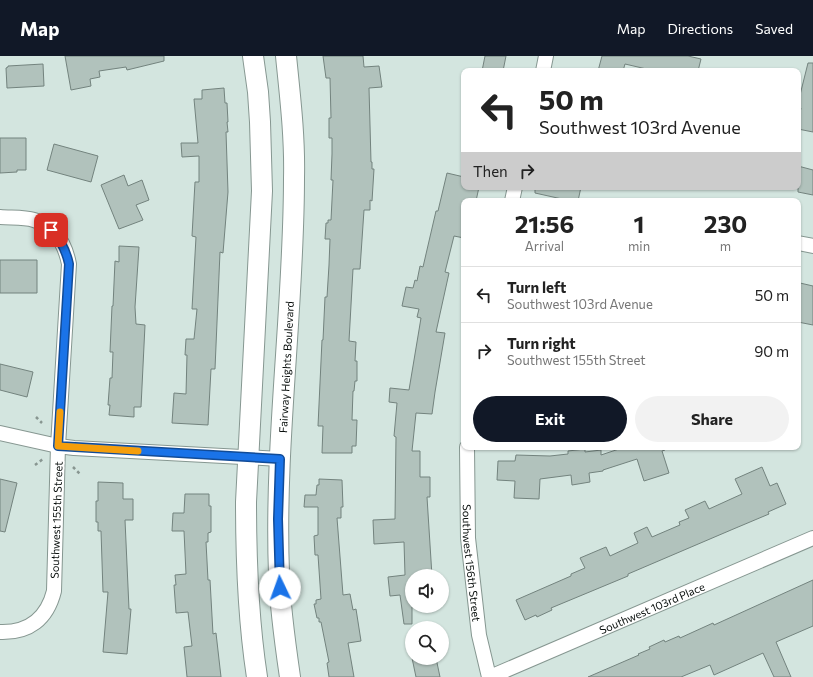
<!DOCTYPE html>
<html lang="en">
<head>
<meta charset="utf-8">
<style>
  :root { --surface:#fff; --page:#f2f2f2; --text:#222; --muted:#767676; --line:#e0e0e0; --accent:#111827 }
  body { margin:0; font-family:Commissioner,sans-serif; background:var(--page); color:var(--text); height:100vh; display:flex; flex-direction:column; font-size:15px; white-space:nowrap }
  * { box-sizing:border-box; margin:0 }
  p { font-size:13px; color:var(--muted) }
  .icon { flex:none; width:22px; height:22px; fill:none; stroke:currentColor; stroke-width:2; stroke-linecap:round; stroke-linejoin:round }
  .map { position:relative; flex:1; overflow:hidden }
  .details { position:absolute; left:461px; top:142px; width:340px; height:252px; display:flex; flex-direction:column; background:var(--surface); border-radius:8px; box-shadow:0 1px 3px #0004 }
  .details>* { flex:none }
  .top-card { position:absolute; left:461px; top:12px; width:340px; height:122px; border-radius:8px; box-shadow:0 1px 3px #0004; background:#fff; color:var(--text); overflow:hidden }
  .buttons { position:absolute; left:405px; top:513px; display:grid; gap:8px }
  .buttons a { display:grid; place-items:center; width:44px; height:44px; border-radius:50%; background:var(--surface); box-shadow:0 1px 3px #0004; font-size:20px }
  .pin { position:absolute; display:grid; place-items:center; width:34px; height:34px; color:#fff; margin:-17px; border-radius:8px; box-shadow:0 2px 6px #0006 }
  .me { position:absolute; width:44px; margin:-22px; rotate:357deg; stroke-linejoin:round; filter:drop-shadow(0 0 3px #0008) }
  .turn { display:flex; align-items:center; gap:14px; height:84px; padding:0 12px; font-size:18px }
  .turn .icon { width:52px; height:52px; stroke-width:2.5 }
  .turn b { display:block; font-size:28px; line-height:34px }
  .then { display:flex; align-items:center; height:38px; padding:0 12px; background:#0003; gap:8px; font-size:15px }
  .eta { display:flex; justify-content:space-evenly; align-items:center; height:68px; text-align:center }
  .eta b { font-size:24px; font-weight:700; line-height:28px }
  .button { display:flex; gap:8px; margin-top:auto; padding:8px 12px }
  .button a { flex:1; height:46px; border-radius:24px; background:var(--accent); color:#fff; font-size:16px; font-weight:700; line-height:46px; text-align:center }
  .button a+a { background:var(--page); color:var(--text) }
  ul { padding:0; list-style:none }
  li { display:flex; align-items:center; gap:12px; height:56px; padding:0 12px; border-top:1px solid var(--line) }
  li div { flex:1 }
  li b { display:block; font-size:15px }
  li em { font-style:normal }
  header { display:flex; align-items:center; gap:24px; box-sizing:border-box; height:56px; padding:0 20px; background:var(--accent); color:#fff }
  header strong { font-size:19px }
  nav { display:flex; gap:22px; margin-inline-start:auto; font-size:14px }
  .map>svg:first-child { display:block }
  .building { fill:#b1c2bc; stroke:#73837e }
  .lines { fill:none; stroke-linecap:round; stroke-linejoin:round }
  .street-casing { stroke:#869791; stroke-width:16 }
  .secondary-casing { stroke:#869791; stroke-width:22 }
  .path { stroke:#889691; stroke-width:2.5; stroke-dasharray:3 3; stroke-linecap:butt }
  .street { stroke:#fff; stroke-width:14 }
  .secondary { stroke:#fff; stroke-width:20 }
  .route-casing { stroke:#114b97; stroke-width:10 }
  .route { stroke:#1a73e8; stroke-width:7 }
  .slow { stroke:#f59e0b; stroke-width:7 }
  .labels { text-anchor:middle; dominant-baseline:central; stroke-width:3.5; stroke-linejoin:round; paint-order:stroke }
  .street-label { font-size:11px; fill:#080e0c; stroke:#fff }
</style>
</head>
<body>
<header>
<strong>Map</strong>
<nav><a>Map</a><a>Directions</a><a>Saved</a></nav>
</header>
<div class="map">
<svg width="813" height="621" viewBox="0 0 813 621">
  <rect width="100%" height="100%" fill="#d3e5df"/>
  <!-- building -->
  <path class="building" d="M65,0H164V5L127,14L126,11L99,15L100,21L90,23L91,30L71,34Z
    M323,0H363L364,11L379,10L382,31L369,32L371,106H372V113H374L372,145L370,144V154H364L360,213H353L349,285L356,286L355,305H357V325H355L354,335H353L352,364H357L356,390H352V397H322L323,370H318L322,284H323L325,241H327L329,209L330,183H325L326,167H328V164H331L333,124H331L332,98V82H329V62H331L330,22H326Z
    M485,0H506L503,15H482Z
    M602,0H688L701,3L698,15H655L625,8L623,15H598Z
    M808,7H813V76L798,73V66L801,52L798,51V47Z
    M43,8L44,30L7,32L6,12L8,11V10Z
    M224,32L225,47H227L228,66H227L228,76H226L228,136L223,197L220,196L215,313H211L208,369L172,367L174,337L186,338L187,299H185L186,283H194L197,253H192L196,181L192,180L195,126H199V100L182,101L181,87H198L194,43H202V34Z
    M0,82H26V114H17V116L0,117Z
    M54,88L98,100L91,126L47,114Z
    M798,110L813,114V139L798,136Z
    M447,117L464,121V131H479L476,145H464V182L454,180L445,216L449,217L436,276L445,277L435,336L432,358L416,357L412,395H420V421H430V441H427L432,520H412V568H404L400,539L390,540L388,521L405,519L404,486L374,488L373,464L395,463L396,381L394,380L397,347L389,346L390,332L409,334L421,262L417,261L419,253L402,250L406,231L413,232L415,224L417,225L420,210L423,211L436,155H438Z
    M124,119L128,130L142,124L149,144L136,149L143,164L119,173L101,129Z
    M535,131H581L578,145H571L535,137Z
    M119,190L139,191L135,251L136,268L145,269L141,351H134V361L109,359L110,349H108L110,322H112L113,296H110L112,250H113L115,205L119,206Z
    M0,204H37V237H0Z
    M800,227L813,230V269L798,266V230H800Z
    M0,308L33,316L27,341L0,334Z
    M625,391H665V394L662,395L669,417L644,425L637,403L603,414V415L589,417L590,426L572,429L571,419L540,423L539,443L514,442L515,425L497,424L498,405H515L516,399L550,400L568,398V395L585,393V396L601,394V399Z
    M762,411L770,430L777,427L786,448L768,456L769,458L731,474L628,518V520L551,552L552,554L537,561L536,559L525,564L516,544L571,520V518L585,512L580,502L606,491L610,500L638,487L634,477L647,471L652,481L680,469L679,466L689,462L685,454L705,445L709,453L742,438L735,423Z
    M0,423L17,427L5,476L0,475Z
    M319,423L342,424L343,451H341V462H337L343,539L350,538L353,554L356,553L361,585L348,587L354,621H329L327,607L329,606L321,566H319V562H317L314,548H316V544L321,543L318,499H315L314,480L318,479V451H304L305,439H316L317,429H319Z
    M98,426L123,427V443H133V464H125L129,553H131L127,598L103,596L108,536H103L101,475H98V466H96V445H98Z
    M185,438H209V450H211V476L208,477V486H206L208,524H210L213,578L216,577L221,621H187L184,591L192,590L188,556L176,557L174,529H176L175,519L186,518L184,475H172L173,457H184Z
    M813,524V570L776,586L791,621H774L763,597L714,619L710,609L681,621H588L639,599L638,598L650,593L649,591L664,584L665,586L679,580L680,582L713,567L714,569Z
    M412,602H436L440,621H416Z"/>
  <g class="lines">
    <!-- street casing -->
    <g class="street-casing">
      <g id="street">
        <path d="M543,15L546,0"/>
        <path d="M512,145L515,131"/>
        <path d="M0,161C11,162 24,161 34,164C55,170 65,188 69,208L58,390L54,535C47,563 29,577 0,576"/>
        <path d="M798,187L813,190"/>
        <path d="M0,377L58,390L74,392L280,403"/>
        <path id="s1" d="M467,391L468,482L479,579L489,621"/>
        <path id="s2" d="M490,621L813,482"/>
      </g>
    </g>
    <!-- secondary casing -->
    <g class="secondary-casing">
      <path id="secondary" d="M253,0L258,36L260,66L262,135L246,446C246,505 248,563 257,621
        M286,0C290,40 295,81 294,122C294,254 274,386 279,518C280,553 285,587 290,621"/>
    </g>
    <!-- path -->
    <path class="path" d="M36,361L42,367
      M35,409L43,403
      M73,411L80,418"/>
    <!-- street -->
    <use href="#street" class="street"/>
    <!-- secondary -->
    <use href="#secondary" class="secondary"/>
  </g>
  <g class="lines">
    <!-- route casing -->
    <g class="route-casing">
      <path id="route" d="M51,174C61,184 66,194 69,208L58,390L280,403L278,463L280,532"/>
    </g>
    <!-- route -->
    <use href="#route" class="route"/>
    <!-- slow -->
    <path class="slow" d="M60,356L58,390L138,395"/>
  </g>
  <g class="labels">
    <!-- street labels -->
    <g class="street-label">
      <text transform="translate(286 311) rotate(-87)">Fairway Heights Boulevard</text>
      <text transform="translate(56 464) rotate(-88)">Southwest 155th Street</text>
      <text stroke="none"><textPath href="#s1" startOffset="116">Southwest 156th Street</textPath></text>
      <text stroke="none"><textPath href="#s2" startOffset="176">Southwest 103rd Place</textPath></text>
    </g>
  </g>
</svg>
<div class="buttons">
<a><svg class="icon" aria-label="sound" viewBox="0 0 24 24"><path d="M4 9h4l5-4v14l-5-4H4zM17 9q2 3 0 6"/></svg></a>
<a><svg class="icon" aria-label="search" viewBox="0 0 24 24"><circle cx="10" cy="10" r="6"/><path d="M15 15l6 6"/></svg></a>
</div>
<div class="pin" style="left:51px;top:174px;background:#d93025"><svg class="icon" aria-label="arrive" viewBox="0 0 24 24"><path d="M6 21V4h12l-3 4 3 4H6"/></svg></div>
<svg class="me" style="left:280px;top:532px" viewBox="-20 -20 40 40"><circle r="19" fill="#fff"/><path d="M0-13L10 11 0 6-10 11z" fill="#1a73e8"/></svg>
<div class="top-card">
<div class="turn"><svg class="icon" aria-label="left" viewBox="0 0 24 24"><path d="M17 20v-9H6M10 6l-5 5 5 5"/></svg><div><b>50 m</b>Southwest 103rd Avenue</div></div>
<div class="then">Then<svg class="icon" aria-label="right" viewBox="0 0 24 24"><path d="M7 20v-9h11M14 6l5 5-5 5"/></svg></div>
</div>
<section class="details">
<div class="eta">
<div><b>21:56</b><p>Arrival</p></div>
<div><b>1</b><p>min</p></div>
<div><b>230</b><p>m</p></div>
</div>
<ul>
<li><svg class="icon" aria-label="left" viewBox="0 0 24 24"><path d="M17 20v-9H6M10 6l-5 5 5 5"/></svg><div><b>Turn left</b><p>Southwest 103rd Avenue</p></div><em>50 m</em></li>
<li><svg class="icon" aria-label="right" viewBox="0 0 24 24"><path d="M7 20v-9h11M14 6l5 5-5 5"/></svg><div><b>Turn right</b><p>Southwest 155th Street</p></div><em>90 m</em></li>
</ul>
<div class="button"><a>Exit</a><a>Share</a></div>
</section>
</div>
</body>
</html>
